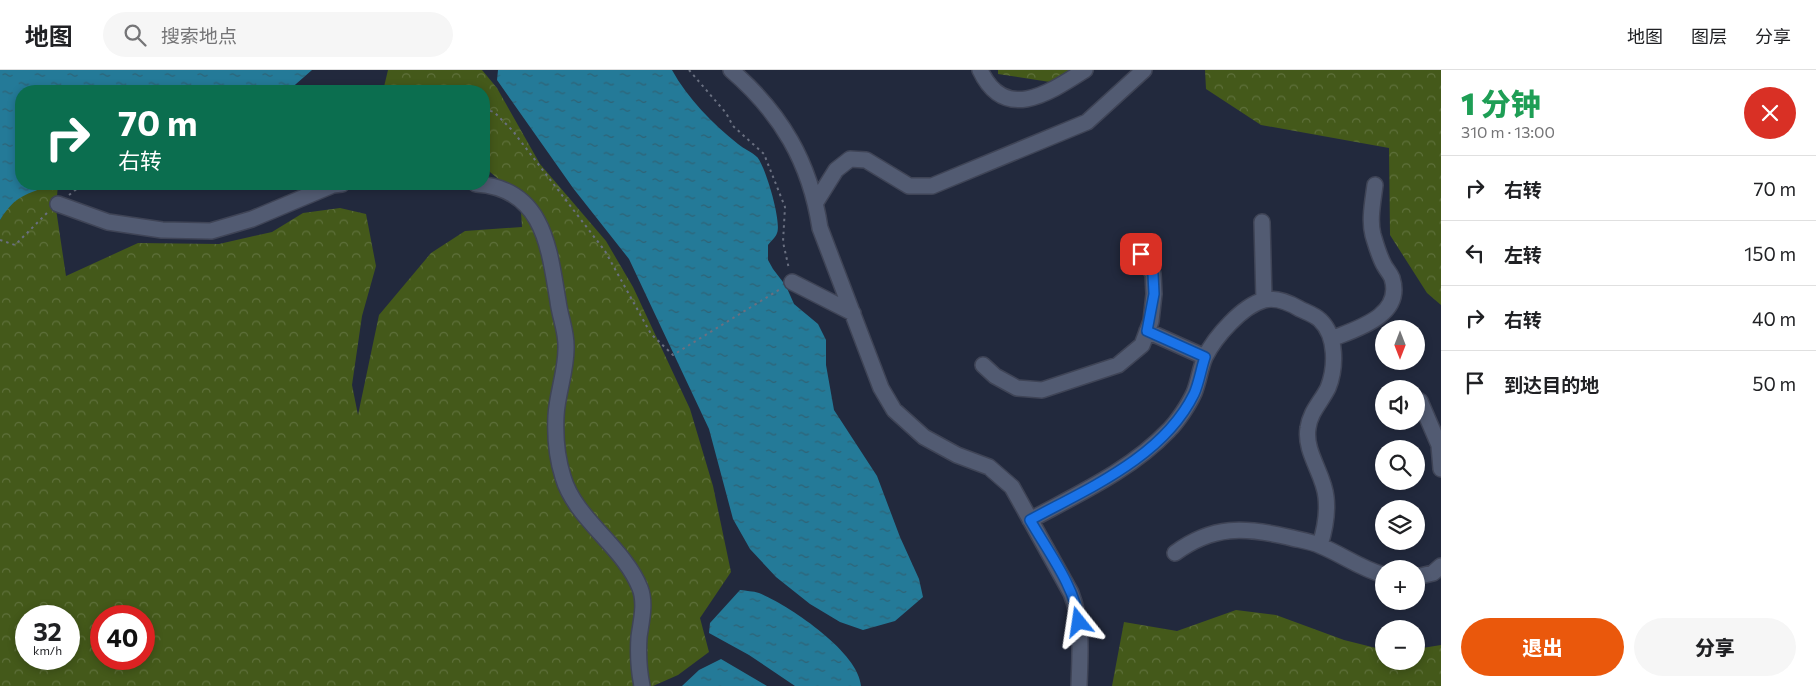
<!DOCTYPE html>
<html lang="zh">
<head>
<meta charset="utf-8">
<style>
  :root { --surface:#fff; --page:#f6f6f6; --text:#202124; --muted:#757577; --line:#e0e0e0; --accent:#ea580c }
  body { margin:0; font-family:Commissioner,"Noto Sans SC",sans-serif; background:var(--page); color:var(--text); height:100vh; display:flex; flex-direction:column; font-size:19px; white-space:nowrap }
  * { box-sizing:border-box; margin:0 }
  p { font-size:16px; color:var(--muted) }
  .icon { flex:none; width:28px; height:28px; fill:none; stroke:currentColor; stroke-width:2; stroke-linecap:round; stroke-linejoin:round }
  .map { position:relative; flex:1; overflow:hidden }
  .side { display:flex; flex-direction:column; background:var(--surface); width:375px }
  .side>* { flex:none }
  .guide { position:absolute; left:15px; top:15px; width:475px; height:105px; border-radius:20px; box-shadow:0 2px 8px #0003; background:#0b6e4f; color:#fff; overflow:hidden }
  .needle { width:32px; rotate:180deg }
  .tools { position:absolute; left:1375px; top:250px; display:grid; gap:10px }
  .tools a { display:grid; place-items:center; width:50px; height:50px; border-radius:50%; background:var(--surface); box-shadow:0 2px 8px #0003; font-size:25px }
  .speed { position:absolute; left:15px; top:535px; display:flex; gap:10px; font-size:25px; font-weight:700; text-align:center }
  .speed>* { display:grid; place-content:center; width:65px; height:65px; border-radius:50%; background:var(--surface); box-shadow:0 2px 8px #0003; line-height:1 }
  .speed small { font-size:12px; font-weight:400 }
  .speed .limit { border:8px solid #d22; background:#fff; color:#111 }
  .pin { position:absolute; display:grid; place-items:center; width:42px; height:42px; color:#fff; margin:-21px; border-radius:10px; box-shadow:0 2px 8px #0006 }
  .me { position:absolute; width:55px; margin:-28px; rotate:345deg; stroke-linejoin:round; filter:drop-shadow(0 0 4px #0008) }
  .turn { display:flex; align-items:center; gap:18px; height:105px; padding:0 20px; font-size:22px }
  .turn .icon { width:65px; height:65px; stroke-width:2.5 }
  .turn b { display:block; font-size:35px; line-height:42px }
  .round { display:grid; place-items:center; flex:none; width:52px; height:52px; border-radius:26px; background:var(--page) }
  .summary { display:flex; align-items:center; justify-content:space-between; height:85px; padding:0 20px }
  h1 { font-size:30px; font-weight:800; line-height:38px; color:#1e9e55 }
  .button { display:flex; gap:10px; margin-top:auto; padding:10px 20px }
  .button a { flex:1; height:58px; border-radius:30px; background:var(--accent); color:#fff; font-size:20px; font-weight:800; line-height:58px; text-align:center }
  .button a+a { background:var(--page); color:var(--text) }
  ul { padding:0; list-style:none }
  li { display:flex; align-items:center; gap:15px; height:65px; padding:0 20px; border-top:1px solid var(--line) }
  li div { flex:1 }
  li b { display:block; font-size:19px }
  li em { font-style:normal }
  header { display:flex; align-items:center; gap:30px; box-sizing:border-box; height:70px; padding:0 25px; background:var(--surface); border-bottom:1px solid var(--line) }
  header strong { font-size:24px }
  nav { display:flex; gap:28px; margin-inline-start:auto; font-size:18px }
  .search { width:350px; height:45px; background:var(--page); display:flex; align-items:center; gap:12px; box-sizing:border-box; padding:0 18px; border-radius:28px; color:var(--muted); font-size:19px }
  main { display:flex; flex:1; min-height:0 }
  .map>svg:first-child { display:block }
  .forest { fill:url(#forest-crowns); fill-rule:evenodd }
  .water { fill:url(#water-ripples) }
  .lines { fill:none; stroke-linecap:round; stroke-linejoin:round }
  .minor-casing { stroke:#3f4456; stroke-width:18 }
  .path { stroke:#6a7081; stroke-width:2; stroke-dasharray:2.5 4; stroke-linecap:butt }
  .minor { stroke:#525b72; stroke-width:15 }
  .route-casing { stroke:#114b97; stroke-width:12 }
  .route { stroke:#1a73e8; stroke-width:9 }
</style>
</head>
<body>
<header>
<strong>地图</strong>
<div class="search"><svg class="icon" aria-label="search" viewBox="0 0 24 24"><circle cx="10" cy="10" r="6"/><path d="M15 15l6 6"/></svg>搜索地点</div>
<nav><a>地图</a><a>图层</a><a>分享</a></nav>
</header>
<main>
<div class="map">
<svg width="1441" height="616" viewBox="0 0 1441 616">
  <defs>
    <pattern id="forest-crowns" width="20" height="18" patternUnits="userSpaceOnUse" patternTransform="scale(1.25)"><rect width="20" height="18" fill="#44591a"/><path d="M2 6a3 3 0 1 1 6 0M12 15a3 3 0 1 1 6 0" fill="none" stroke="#5e703b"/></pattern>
    <pattern id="water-ripples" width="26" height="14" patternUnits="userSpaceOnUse" patternTransform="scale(1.25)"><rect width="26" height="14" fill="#247a98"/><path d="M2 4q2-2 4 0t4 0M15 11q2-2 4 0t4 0" fill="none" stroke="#2f6376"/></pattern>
  </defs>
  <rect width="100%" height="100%" fill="#22293d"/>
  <!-- forest -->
  <path class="forest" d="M388,0H482L497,18L540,94L606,171L633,217L690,339L713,416L731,502L700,548L709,582L678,605L653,616H0V150C3,144 7,137 11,133C21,123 44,114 58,114L56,139L66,206L138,173L219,174L272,162L303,143L340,138L366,144L376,196L362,246L352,315L358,345L379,245L431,183L465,161L522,157L520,127L484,97V21H383ZM26,546H69V589H26ZM101,546H144V589H101Z
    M998,0H1071L1050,12L998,4Z
    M1205,0H1441V235L1427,223L1390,165L1389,78L1261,55L1206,19Z
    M1236,540L1276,545L1344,570L1384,580V591H1416V579L1441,575V616H1112L1124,552L1177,561Z"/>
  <!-- water -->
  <path class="water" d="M0,0H312L288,21H21V114H51C26,126 17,123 0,150Z
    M498,0H672C688,29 712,53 738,74C744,79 752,82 757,87C765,95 782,152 777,163C776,167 771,171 768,175V190L773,199L786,216L794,234L818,254L826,270V295L834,340L877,406L900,467L919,509L923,527L895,551L863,560L840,552L810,534L776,507L750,479L733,449L709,359L629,189L573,118L497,10Z
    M740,520C746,521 753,521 759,523C788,535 859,582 861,616H795L749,585L709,563L710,553Z
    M721,589L767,616H682L699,600Z"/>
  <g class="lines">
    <!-- minor casing -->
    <g class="minor-casing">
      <path id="minor" d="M731,0C781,43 810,92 820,158L881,318L894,340L924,367L957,385L989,397L1012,417L1071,523C1083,554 1080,584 1079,616
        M980,0C1005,53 1049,23 1085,0
        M476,114C544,118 549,178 558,231C560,248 567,262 566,279C566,302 557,324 556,346C555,366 557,388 563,407C575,449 624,477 640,518C646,533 641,552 639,567C638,582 639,601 642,616
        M816,132L836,100L850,89L866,90L909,116H932L1087,52L1144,0
        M58,134L108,152L162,160L211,161L252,149L333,115L342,114
        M1262,152L1264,230
        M792,212L853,243
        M1147,261L1205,287
        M1331,269C1356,259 1404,246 1392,208C1390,203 1386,199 1384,195C1379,186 1376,175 1373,165C1369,150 1373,131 1375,115
        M983,295L995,306L1017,318L1042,320L1118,295L1142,275L1151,251L1154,224L1153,204L1141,184
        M1420,331L1439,375L1441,399
        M1030,450C1078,424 1131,400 1169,360C1178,351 1189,334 1194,323C1199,311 1200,298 1205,287C1215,267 1242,236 1264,230C1276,227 1290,233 1300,239C1306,242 1315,245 1320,250C1337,266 1336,298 1328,318C1321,332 1310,342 1308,358C1304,382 1324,404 1326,427C1328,444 1325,459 1320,475
        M1175,483C1213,455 1245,457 1288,467C1299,470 1311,471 1321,476C1343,485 1361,499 1384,505
        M1416,507L1433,503L1441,496"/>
    </g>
    <!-- path -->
    <path class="path" d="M689,0L726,43L733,56L764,84L785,137L783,172L789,199
      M484,39L494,42L512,60L605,181L651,264L673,285L782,218
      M69,125L83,114
      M0,170L15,175L48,142"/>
    <!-- minor -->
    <use href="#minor" class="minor"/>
  </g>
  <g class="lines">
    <!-- route casing -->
    <g class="route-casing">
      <path id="route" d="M1079,552C1076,518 1047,480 1030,450C1089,418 1163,387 1194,324C1199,313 1201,299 1205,287L1147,261L1154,224L1153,204L1141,184"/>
    </g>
    <!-- route -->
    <use href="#route" class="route"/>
  </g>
</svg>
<div class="tools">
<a><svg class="needle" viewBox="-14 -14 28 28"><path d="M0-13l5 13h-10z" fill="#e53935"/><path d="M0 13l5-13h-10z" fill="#757577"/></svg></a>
<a><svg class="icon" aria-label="sound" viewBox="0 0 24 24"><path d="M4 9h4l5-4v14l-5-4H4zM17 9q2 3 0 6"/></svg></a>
<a><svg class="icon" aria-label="search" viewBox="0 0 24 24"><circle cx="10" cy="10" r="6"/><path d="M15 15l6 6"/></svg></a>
<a><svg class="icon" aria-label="layers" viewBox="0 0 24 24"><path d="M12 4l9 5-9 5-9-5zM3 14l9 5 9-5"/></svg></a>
<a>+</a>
<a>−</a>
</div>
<div class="speed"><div>32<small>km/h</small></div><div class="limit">40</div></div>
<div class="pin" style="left:1141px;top:184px;background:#d93025"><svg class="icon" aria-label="arrive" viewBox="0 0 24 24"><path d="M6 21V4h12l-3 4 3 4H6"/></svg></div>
<svg class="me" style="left:1079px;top:552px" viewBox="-20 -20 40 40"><path d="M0-17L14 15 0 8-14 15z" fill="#1a73e8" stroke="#fff" stroke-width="4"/></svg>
<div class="guide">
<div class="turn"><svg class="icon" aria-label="right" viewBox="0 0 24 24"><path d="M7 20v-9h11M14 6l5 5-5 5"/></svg><div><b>70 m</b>右转</div></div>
</div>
</div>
<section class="side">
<div class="summary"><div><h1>1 分钟</h1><p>310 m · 13:00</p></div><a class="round" style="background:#d93025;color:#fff"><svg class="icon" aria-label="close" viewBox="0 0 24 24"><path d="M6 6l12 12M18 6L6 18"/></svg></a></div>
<ul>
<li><svg class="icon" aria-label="right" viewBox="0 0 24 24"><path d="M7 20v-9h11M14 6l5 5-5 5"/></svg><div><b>右转</b></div><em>70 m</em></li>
<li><svg class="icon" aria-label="left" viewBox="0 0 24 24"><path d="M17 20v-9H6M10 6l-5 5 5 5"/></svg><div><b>左转</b></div><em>150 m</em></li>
<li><svg class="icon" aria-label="right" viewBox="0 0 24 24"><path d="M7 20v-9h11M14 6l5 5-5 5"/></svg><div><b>右转</b></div><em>40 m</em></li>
<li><svg class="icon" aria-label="arrive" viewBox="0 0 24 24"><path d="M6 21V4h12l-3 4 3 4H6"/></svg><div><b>到达目的地</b></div><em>50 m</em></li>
</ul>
<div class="button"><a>退出</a><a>分享</a></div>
</section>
</main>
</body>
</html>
